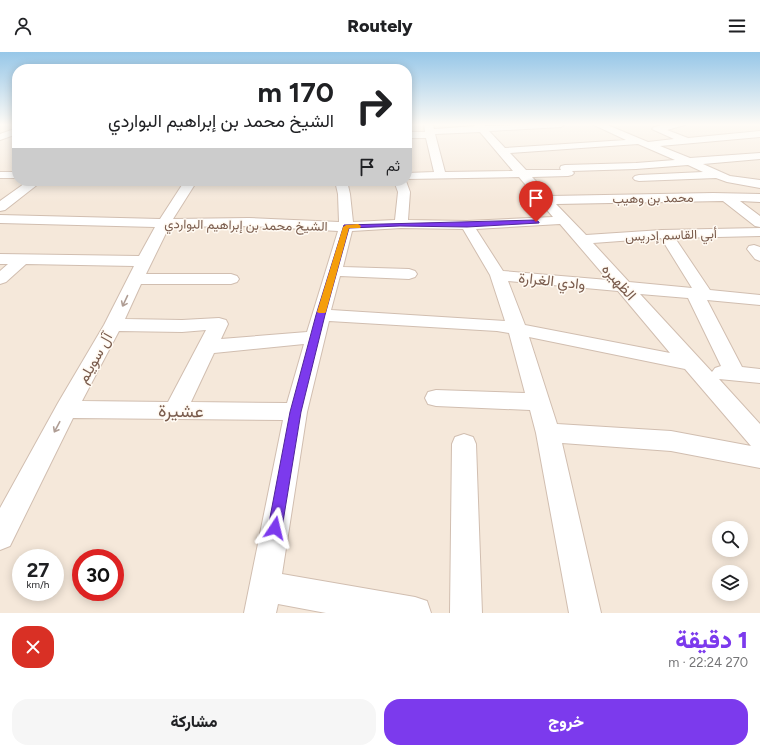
<!DOCTYPE html>
<html lang="ar">
<head>
<meta charset="utf-8">
<style>
  :root { --surface:#fff; --page:#f6f6f6; --text:#202124; --muted:#757577; --accent:#7c3aed }
  body { margin:0; font-family:Figtree,Vazirmatn,sans-serif; background:var(--page); color:var(--text); direction:rtl; height:100vh; display:flex; flex-direction:column; font-size:15px; white-space:nowrap }
  * { box-sizing:border-box; margin:0 }
  p { font-size:13px; color:var(--muted) }
  .icon { flex:none; width:22px; height:22px; fill:none; stroke:currentColor; stroke-width:2; stroke-linecap:round; stroke-linejoin:round }
  .map { position:relative; height:561px; overflow:hidden; direction:ltr }
  .drawer { display:flex; flex-direction:column; background:var(--surface); flex:1 }
  .drawer>* { flex:none }
  .guide { position:absolute; left:12px; top:12px; width:400px; height:122px; border-radius:16px; box-shadow:0 2px 10px #0003; direction:rtl; background:#fff; color:var(--text); overflow:hidden }
  .controls { position:absolute; left:712px; top:469px; display:grid; gap:8px }
  .controls a { display:grid; place-items:center; width:36px; height:36px; border-radius:50%; background:var(--surface); box-shadow:0 2px 10px #0003; font-size:20px }
  .speed { position:absolute; left:12px; top:497px; display:flex; gap:8px; font-size:20px; font-weight:700; text-align:center }
  .speed>* { display:grid; place-content:center; width:52px; height:52px; border-radius:50%; background:var(--surface); box-shadow:0 2px 10px #0003; line-height:1 }
  .speed small { font-size:10px; font-weight:400 }
  .speed .limit { border:6px solid #d22; background:#fff; color:#111 }
  .pin { position:absolute; display:grid; place-items:center; width:34px; height:34px; color:#fff; margin:-41px -17px; border-radius:50% 50% 50% 0; rotate:-45deg; box-shadow:0 0 4px #0007 }
  .pin .icon { rotate:45deg }
  .me { position:absolute; width:44px; margin:-22px; rotate:10deg; stroke-linejoin:round; filter:drop-shadow(0 0 3px #0008) }
  .turn { display:flex; align-items:center; gap:14px; height:84px; padding:0 12px; font-size:18px }
  .turn .icon { width:52px; height:52px; stroke-width:2.5 }
  .turn b { display:block; font-size:28px; line-height:34px }
  .then { display:flex; align-items:center; height:38px; padding:0 12px; background:#0003; gap:8px; font-size:15px }
  .round { display:grid; place-items:center; flex:none; width:42px; height:42px; border-radius:16px; background:var(--page) }
  .headline { display:flex; align-items:center; justify-content:space-between; height:68px; padding:0 12px }
  h1 { font-size:24px; font-weight:800; line-height:30px; color:var(--accent) }
  .primary-button { display:flex; gap:8px; margin-top:auto; padding:8px 12px }
  .primary-button a { flex:1; height:46px; border-radius:16px; background:var(--accent); color:#fff; font-size:16px; font-weight:800; line-height:46px; text-align:center }
  .primary-button a+a { background:var(--page); color:var(--text) }
  header { display:flex; justify-content:space-between; align-items:center; height:52px; padding:0 12px; background:var(--surface); font-size:18px; font-weight:800 }
  .map>svg:first-child { display:block }
  .residential { fill:#f5e8da; fill-rule:evenodd }
  .lines { fill:none; stroke-linecap:round; stroke-linejoin:round }
  .minor-casing { stroke:#d1beb0; stroke-width:2 }
  .minor { fill:#fff; fill-rule:evenodd }
  .oneway { stroke:#af9d94 }
  .route { fill:#7c3aed; stroke:#51269a }
  .slow { fill:#f59e0b }
  .labels { text-anchor:middle; dominant-baseline:central; stroke-width:3; stroke-linejoin:round; paint-order:stroke }
  .far-street-label { font-size:13px; fill:#7a5c4d; stroke:#fffaf3 }
  .street-label { font-size:15px; fill:#7a5c4d; stroke:#fffaf3 }
  .near-street-label { font-size:18px; fill:#7a5c4d; stroke:#fffaf3 }
</style>
</head>
<body>
<header><svg class="icon" aria-label="menu" viewBox="0 0 24 24"><path d="M4 6h16M4 12h16M4 18h16"/></svg>Routely<svg class="icon" aria-label="person" viewBox="0 0 24 24"><circle cx="12" cy="8" r="4"/><path d="M4 21q1-7 8-7t8 7"/></svg></header>
<div class="map">
<svg width="760" height="561" viewBox="0 0 760 561">
  <rect width="100%" height="100%" fill="#fdf6ec"/>
  <!-- residential -->
  <path class="residential" d="M0,72H17V129H407V72H760V561H0ZM719,476H741V498H719ZM21,506H55V540H21ZM81,506H115V540H81ZM719,520H741V542H719Z"/>
  <g class="lines">
    <!-- minor casing -->
    <g class="minor-casing">
      <path id="minor" d="M424,72H433L434,77L475,74L474,72H483L485,74L565,72L561,75L489,79L505,96L626,88L592,72H605L648,90L674,87L652,77L654,75L667,72H688L667,78L688,86L760,79V85L660,94L690,106L760,101V107L703,112L730,124L760,128V136L727,130L716,126L639,129L635,128L633,126L635,124L639,123L703,120L688,113L636,117L572,119L574,121L572,123L568,124L532,125L550,144L713,141L760,142V150L740,149L760,164V175L755,174L723,149L556,152L586,183L662,178L760,176V184L675,186L710,238L760,243V253L707,248L742,315L760,317V331L719,327L760,372V416L671,399L562,391L601,561H569L536,381L530,358L436,354L428,352L425,346L428,340L436,338L525,341L509,281L497,279L329,269L307,360L282,522L415,545L427,549L431,561H326L278,552L276,561H244L283,368L73,366L10,494L0,498V456L58,351L104,273L134,214L26,212L6,230L0,232V219L8,212H0V202L139,204L155,175L0,171V163L160,167L182,133L165,131L163,129H197L173,167L249,166L339,170L338,142L335,129H347L350,142L353,170L395,168L398,140L394,129H406L410,140L408,168L467,169L553,165L519,125L407,127V121L434,120L426,86H407V80H425ZM480,80L513,119L445,120L435,82ZM638,92L675,108L636,111L565,113L561,114L560,116L561,118H526L510,101ZM560,172L608,228L503,219L476,177ZM249,174L338,179L307,280L221,287L228,272L226,268L219,266L182,268L125,267L141,232H231L237,230L239,227L237,224L231,222H146L169,175ZM401,176L463,177L490,223L505,269L331,258L340,224L409,227L415,225L417,222L415,219L409,217L343,215L352,179ZM661,186L692,236L629,230L593,191ZM508,229L618,239L670,301L525,273ZM640,242L688,246L721,314L715,316L712,320ZM206,278L168,350L82,349L119,279L182,280ZM529,285L685,317L751,394L671,379L557,372ZM304,292L287,351L191,350L214,301Z
        M17,76V82L0,88V82Z
        M0,120H17V126H0Z
        M28,129H42L5,158L0,159V149Z
        M754,193L760,195V209L755,207L747,197L749,194Z
        M464,382L473,385L476,392L482,561H450L452,392L455,385Z"/>
    </g>
    <!-- minor -->
    <use href="#minor" class="minor"/>
  </g>
  <!-- one-way arrows -->
  <defs><path id="oneway-shaft" d="M-6 0H5M1.5-3L5.5 0L1.5 3" fill="none" stroke-width="1.6" stroke-linecap="round" stroke-linejoin="round"/></defs>
  <g class="oneway">
    <use href="#oneway-shaft" transform="translate(125 249) rotate(115)"/>
    <use href="#oneway-shaft" transform="translate(57 375) rotate(118)"/>
  </g>
  <!-- sky -->
  <linearGradient id="sky" x2="0" y2="1"><stop stop-color="#97c7e8"/><stop offset="0.48" stop-color="#fefbf6"/><stop offset="1" stop-color="#fefbf6" stop-opacity="0"/></linearGradient>
  <rect width="760" height="151" fill="url(#sky)"/>
  <!-- route -->
  <path class="route" d="M536,168L539,170V171L467,175L400,174L349,176L325,263L301,360L282,476L280,481L275,483L270,481L268,476L290,360L316,263L344,173Z"/>
  <!-- slow -->
  <path class="slow" d="M358,172L361,174L360,176H349L326,260L325,261H319L317,260L343,175L346,173Z"/>
  <g class="labels">
    <!-- far-street labels -->
    <g class="far-street-label">
      <text transform="translate(653 146) rotate(-1)">محمد بن وهيب</text>
      <text transform="translate(246 173) rotate(1)">الشيخ محمد بن إبراهيم البواردي</text>
      <text transform="translate(671 183) rotate(-2)">أبي القاسم إدريس</text>
    </g>
    <!-- street labels -->
    <g class="street-label">
      <text transform="translate(552 229) rotate(6)">وادي الغرارة</text>
      <text transform="translate(619 230) rotate(48)">الظهيره</text>
      <text transform="translate(95 306) rotate(-61)">آل سويلم</text>
    </g>
    <!-- near-street labels -->
    <g class="near-street-label">
      <text transform="translate(181 359) rotate(1)">عشيرة</text>
    </g>
  </g>
</svg>
<div class="controls">
<a><svg class="icon" aria-label="search" viewBox="0 0 24 24"><circle cx="10" cy="10" r="6"/><path d="M15 15l6 6"/></svg></a>
<a><svg class="icon" aria-label="layers" viewBox="0 0 24 24"><path d="M12 4l9 5-9 5-9-5zM3 14l9 5 9-5"/></svg></a>
</div>
<div class="speed"><div>27<small>km/h</small></div><div class="limit">30</div></div>
<div class="pin" style="left:536px;top:170px;background:#d93025"><svg class="icon" aria-label="arrive" viewBox="0 0 24 24"><path d="M6 21V4h12l-3 4 3 4H6"/></svg></div>
<svg class="me" style="left:275px;top:476px" viewBox="-20 -20 40 40"><path d="M0-17L14 15 0 8-14 15z" fill="#7c3aed" stroke="#fff" stroke-width="4"/></svg>
<div class="guide">
<div class="turn"><svg class="icon" aria-label="right" viewBox="0 0 24 24"><path d="M7 20v-9h11M14 6l5 5-5 5"/></svg><div><b>170 m</b>الشيخ محمد بن إبراهيم البواردي</div></div>
<div class="then">ثم<svg class="icon" aria-label="arrive" viewBox="0 0 24 24"><path d="M6 21V4h12l-3 4 3 4H6"/></svg></div>
</div>
</div>
<section class="drawer">
<div class="headline"><div><h1>1 دقيقة</h1><p>270 m · 22:24</p></div><a class="round" style="background:#d93025;color:#fff"><svg class="icon" aria-label="close" viewBox="0 0 24 24"><path d="M6 6l12 12M18 6L6 18"/></svg></a></div>
<div class="primary-button"><a>خروج</a><a>مشاركة</a></div>
</section>
</body>
</html>
